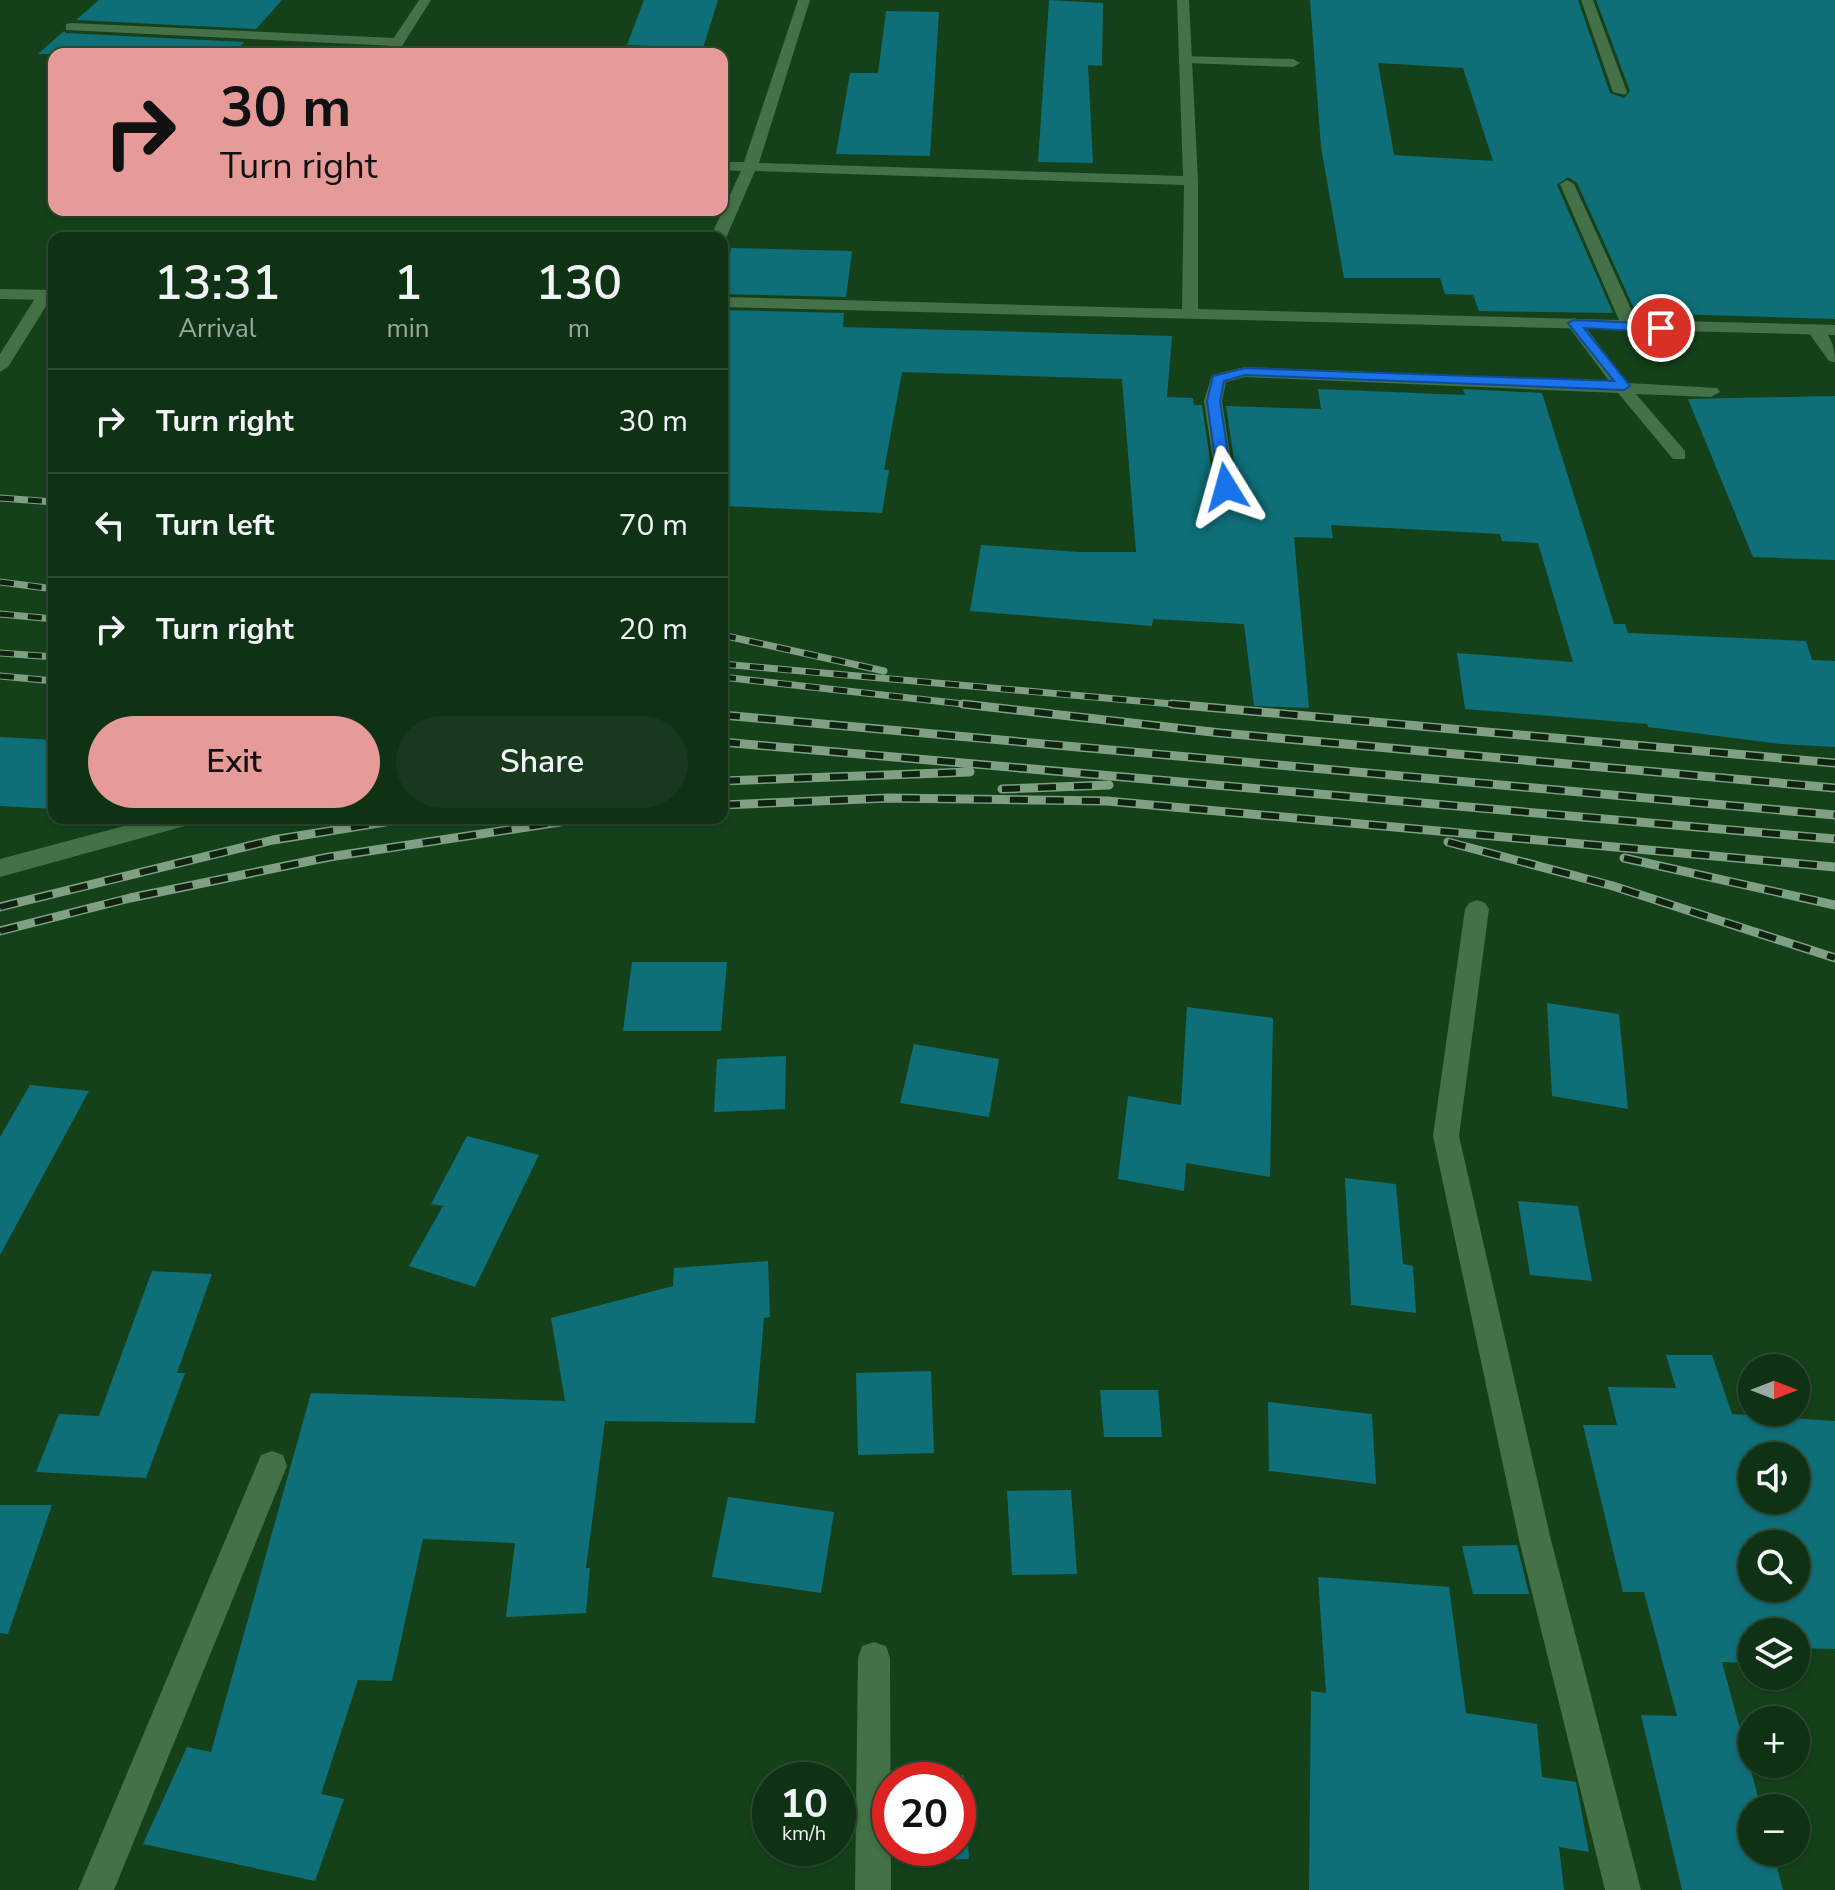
<!DOCTYPE html>
<html lang="en">
<head>
<meta charset="utf-8">
<style>
  :root { --surface:#0f3114; --page:#18391d; --text:#f1f3f6; --muted:#9ba9a0; --line:#2f4c34; --accent:#e69b98 }
  body { margin:0; font-family:"Nunito Sans",sans-serif; background:var(--page); color:var(--text); height:100vh; display:flex; flex-direction:column; font-size:30px; white-space:nowrap }
  * { box-sizing:border-box; margin:0 }
  p { font-size:26px; color:var(--muted) }
  .icon { flex:none; width:44px; height:44px; fill:none; stroke:currentColor; stroke-width:2; stroke-linecap:round; stroke-linejoin:round }
  .map { position:relative; flex:1; overflow:hidden }
  .side { position:absolute; left:48px; top:232px; width:680px; height:592px; display:flex; flex-direction:column; background:var(--surface); border-radius:16px; box-shadow:0 2px 6px #0004,0 0 0 2px var(--line) }
  .side>* { flex:none }
  .banner { position:absolute; left:48px; top:48px; width:680px; height:168px; border-radius:16px; box-shadow:0 2px 6px #0004,0 0 0 2px var(--line); background:#e69b98; color:#111; overflow:hidden }
  .needle { width:52px; rotate:90deg }
  .controls { position:absolute; left:1738px; top:1354px; display:grid; gap:16px }
  .controls a { display:grid; place-items:center; width:72px; height:72px; border-radius:50%; background:var(--surface); box-shadow:0 2px 6px #0004,0 0 0 2px var(--line); font-size:40px }
  .speed { position:absolute; left:752px; top:1762px; display:flex; gap:16px; font-size:40px; font-weight:700; text-align:center }
  .speed>* { display:grid; place-content:center; width:104px; height:104px; border-radius:50%; background:var(--surface); box-shadow:0 2px 6px #0004,0 0 0 2px var(--line); line-height:1 }
  .speed small { font-size:20px; font-weight:400 }
  .speed .limit { border:12px solid #d22; background:#fff; color:#111 }
  .pin { position:absolute; display:grid; place-items:center; width:68px; height:68px; color:#fff; margin:-34px; border:4px solid #fff; border-radius:50%; box-shadow:0 2px 8px #0007 }
  .me { position:absolute; width:88px; margin:-44px; rotate:352deg; stroke-linejoin:round; filter:drop-shadow(0 0 6px #0008) }
  .turn { display:flex; align-items:center; gap:28px; height:168px; padding:0 40px; font-size:36px }
  .turn .icon { width:104px; height:104px; stroke-width:2.5 }
  .turn b { display:block; font-size:56px; line-height:68px }
  .eta { display:flex; justify-content:space-evenly; align-items:center; height:136px; text-align:center }
  .eta b { font-size:48px; font-weight:600; line-height:56px }
  .primary-button { display:flex; gap:16px; margin-top:auto; padding:16px 40px }
  .primary-button a { flex:1; height:92px; border-radius:48px; background:var(--accent); color:#111; font-size:32px; font-weight:600; line-height:92px; text-align:center }
  .primary-button a+a { background:var(--page); color:var(--text) }
  ul { padding:0; list-style:none }
  li { display:flex; align-items:center; gap:24px; height:104px; padding:0 40px; border-top:2px solid var(--line) }
  li div { flex:1 }
  li b { display:block; font-size:30px }
  li em { font-style:normal }
  .map>svg:first-child { display:block }
  .building { fill:#0e6f78; fill-rule:evenodd }
  .lines { fill:none; stroke-linecap:round; stroke-linejoin:round }
  .lane { fill:#447147; fill-rule:evenodd }
  .street { fill:#447147; fill-rule:evenodd }
  .rail-far1-casing { stroke:#7fa082; stroke-width:7 }
  .rail-casing { stroke:#7fa082; stroke-width:9 }
  .rail-far1 { stroke:#102312; stroke-width:5; stroke-dasharray:14; stroke-linecap:butt }
  .rail { stroke:#102312; stroke-width:6; stroke-dasharray:18; stroke-linecap:butt }
  .route { fill:#1a73e8; stroke:#114b97; stroke-width:2 }
</style>
</head>
<body>
<div class="map">
<svg width="1835" height="1890" viewBox="0 0 1835 1890">
  <rect width="100%" height="100%" fill="#14411a"/>
  <!-- building -->
  <path class="building" d="M99,0H282L256,29L76,20Z
    M644,0H718L703,48L627,45Z
    M1049,0L1103,3L1102,66L1088,65L1093,163L1038,162Z
    M1310,0H1578L1610,93L1624,98L1630,91L1596,0H1835V319L1636,313L1577,183L1568,177L1557,185L1613,313L1479,311L1473,295L1445,294L1440,278H1344L1321,147ZM1378,63L1463,68L1493,161L1394,155Z
    M886,11L939,12L930,156L836,154L850,73H878Z
    M64,31L66,33L244,42L233,54H38Z
    M731,248L852,251L846,297L722,294Z
    M722,310L844,313L843,327L1172,336L1167,397L1193,398L1194,405H1202L1214,487L1224,496L1238,487L1226,406L1321,409L1318,389L1465,395L1463,389L1542,393L1614,624H1625L1628,633L1806,641L1812,660L1835,661V747L1780,744L1648,727L1647,724L1465,709L1457,653L1573,662L1538,543L1502,541L1500,534L1331,525L1333,538L1294,537L1309,708L1254,706L1244,624L1153,619L1152,626L970,611L981,545L1080,552H1136L1122,379L902,372L884,470H889L882,513L722,506Z
    M1835,396V560L1753,557L1688,399Z
    M0,737L54,740V809L0,806Z
    M632,962H727L721,1031H623Z
    M1547,1003L1619,1014L1628,1109L1552,1096Z
    M1187,1007L1273,1018L1270,1177L1186,1163L1184,1191L1118,1179L1128,1096L1181,1105Z
    M914,1044L999,1059L989,1117L900,1103Z
    M786,1056L785,1109L714,1112L717,1059Z
    M30,1085L89,1091L0,1255V1137Z
    M467,1136L539,1155L475,1287L409,1266L443,1206L431,1204Z
    M1345,1178L1396,1184L1403,1264L1413,1266L1416,1313L1351,1305Z
    M1518,1201L1578,1206L1592,1281L1530,1275Z
    M768,1261L770,1317L764,1318L755,1423L605,1421L586,1568H590L586,1613L506,1617L515,1543L423,1539L392,1681L358,1680L321,1794L344,1799L315,1881L143,1844L187,1747L211,1752L311,1393L565,1401L551,1318L673,1286L674,1268Z
    M152,1271L212,1274L177,1373H185L146,1478L36,1472L59,1414L99,1416Z
    M1666,1355H1712L1732,1414L1835,1421V1649L1796,1648V1632H1752V1647H1741L1745,1663L1722,1662L1761,1808H1752V1852H1773L1783,1890H1682L1641,1715L1677,1716L1644,1592H1623L1583,1425H1617L1608,1387L1676,1388ZM1752,1456H1796V1500H1752ZM1752,1544H1796V1588H1752Z
    M931,1371L934,1453L858,1455L856,1373Z
    M1100,1390H1158L1162,1437H1104Z
    M1268,1402L1372,1414L1376,1484L1269,1471Z
    M1071,1490L1077,1574L1012,1575L1007,1491Z
    M728,1497L834,1512L821,1593L712,1577Z
    M0,1505H52L8,1634L0,1633Z
    M1517,1545L1529,1594H1473L1462,1546Z
    M1318,1577L1449,1587L1466,1713L1537,1724L1542,1777L1576,1782L1589,1852L1559,1847L1564,1890H1309L1311,1691L1326,1693Z
    M964,1775L969,1859L900,1861V1848H958V1780H899V1776Z"/>
  <g class="lines">
    <!-- lane -->
    <path class="lane" d="M71,23L395,38L402,42L395,46L66,30V24Z
      M1181,56L1293,59L1300,63L1293,67L1186,63L1181,62Z
      M45,290L53,295L8,367L0,372V354L39,292Z
      M1574,318L1580,320L1628,383L1717,388L1720,392L1711,397L1636,394L1685,451V459H1673L1618,393L1245,377L1226,382L1222,401L1235,487L1226,493L1217,487L1204,401L1212,375L1245,367L1610,382L1566,323Z
      M1814,324C1830,329 1835,347 1835,362L1829,361L1806,329Z"/>
    <!-- street -->
    <path class="street" d="M419,0H431L397,54H383Z
      M798,0H810L759,163L1183,176L1177,0H1189L1198,181V309L1619,320L1560,184L1567,180L1574,184L1636,320L1835,325V335L722,307V297L1182,309L1184,185L755,171L726,238L722,242V238H710L741,171L722,170V162H744Z
      M1581,0H1593L1627,92L1625,95L1613,92Z
      M0,289L54,290V300L0,299Z
      M154,818H196L185,826L0,877V859Z
      M1477,900L1485,903L1489,909L1459,1136L1551,1540L1641,1890H1605L1519,1540L1433,1136L1465,909L1469,903Z
      M272,1451L283,1455L287,1466L114,1890H78L261,1455Z
      M874,1642L886,1646L890,1658L891,1890H855L858,1658L862,1646Z"/>
    <!-- rail-far1 casing -->
    <g class="rail-far1-casing">
      <path id="rail-far1" d="M0,498L54,502
        M0,582L54,589
        M0,614L54,619
        M722,635L884,671
        M0,653L54,657
        M722,664L1195,706
        M0,676L54,681
        M722,677L981,706"/>
    </g>
    <!-- rail casing -->
    <g class="rail-casing">
      <path id="rail" d="M963,704L1221,733L1835,788
        M1172,704L1835,763
        M722,715L1835,815
        M722,742L1835,839
        M722,781L970,772
        M1002,789L1109,785
        M722,805L889,798L1107,801L1835,867
        M1448,842L1613,886L1835,958
        M1624,858L1835,905
        M0,907L273,840L410,818
        M0,931L130,898L329,857L586,818"/>
    </g>
    <!-- rail-far1 -->
    <use href="#rail-far1" class="rail-far1"/>
    <!-- rail -->
    <use href="#rail" class="rail"/>
  </g>
  <!-- route -->
  <path class="route" d="M1574,320L1661,324L1667,328L1661,332L1584,328L1630,386L1624,390L1245,375L1224,381L1220,401L1233,487L1226,491L1219,487L1207,401L1213,376L1245,368L1614,381L1568,323Z"/>
</svg>
<div class="controls">
<a><svg class="needle" viewBox="-14 -14 28 28"><path d="M0-13l5 13h-10z" fill="#e53935"/><path d="M0 13l5-13h-10z" fill="#9ba9a0"/></svg></a>
<a><svg class="icon" aria-label="sound" viewBox="0 0 24 24"><path d="M4 9h4l5-4v14l-5-4H4zM17 9q2 3 0 6"/></svg></a>
<a><svg class="icon" aria-label="search" viewBox="0 0 24 24"><circle cx="10" cy="10" r="6"/><path d="M15 15l6 6"/></svg></a>
<a><svg class="icon" aria-label="layers" viewBox="0 0 24 24"><path d="M12 4l9 5-9 5-9-5zM3 14l9 5 9-5"/></svg></a>
<a>+</a>
<a>−</a>
</div>
<div class="speed"><div>10<small>km/h</small></div><div class="limit">20</div></div>
<div class="pin" style="left:1661px;top:328px;background:#d93025"><svg class="icon" aria-label="arrive" viewBox="0 0 24 24"><path d="M6 21V4h12l-3 4 3 4H6"/></svg></div>
<svg class="me" style="left:1226px;top:487px" viewBox="-20 -20 40 40"><path d="M0-17L14 15 0 8-14 15z" fill="#1a73e8" stroke="#fff" stroke-width="4"/></svg>
<div class="banner">
<div class="turn"><svg class="icon" aria-label="right" viewBox="0 0 24 24"><path d="M7 20v-9h11M14 6l5 5-5 5"/></svg><div><b>30 m</b>Turn right</div></div>
</div>
<section class="side">
<div class="eta">
<div><b>13:31</b><p>Arrival</p></div>
<div><b>1</b><p>min</p></div>
<div><b>130</b><p>m</p></div>
</div>
<ul>
<li><svg class="icon" aria-label="right" viewBox="0 0 24 24"><path d="M7 20v-9h11M14 6l5 5-5 5"/></svg><div><b>Turn right</b></div><em>30 m</em></li>
<li><svg class="icon" aria-label="left" viewBox="0 0 24 24"><path d="M17 20v-9H6M10 6l-5 5 5 5"/></svg><div><b>Turn left</b></div><em>70 m</em></li>
<li><svg class="icon" aria-label="right" viewBox="0 0 24 24"><path d="M7 20v-9h11M14 6l5 5-5 5"/></svg><div><b>Turn right</b></div><em>20 m</em></li>
</ul>
<div class="primary-button"><a>Exit</a><a>Share</a></div>
</section>
</div>
</body>
</html>
